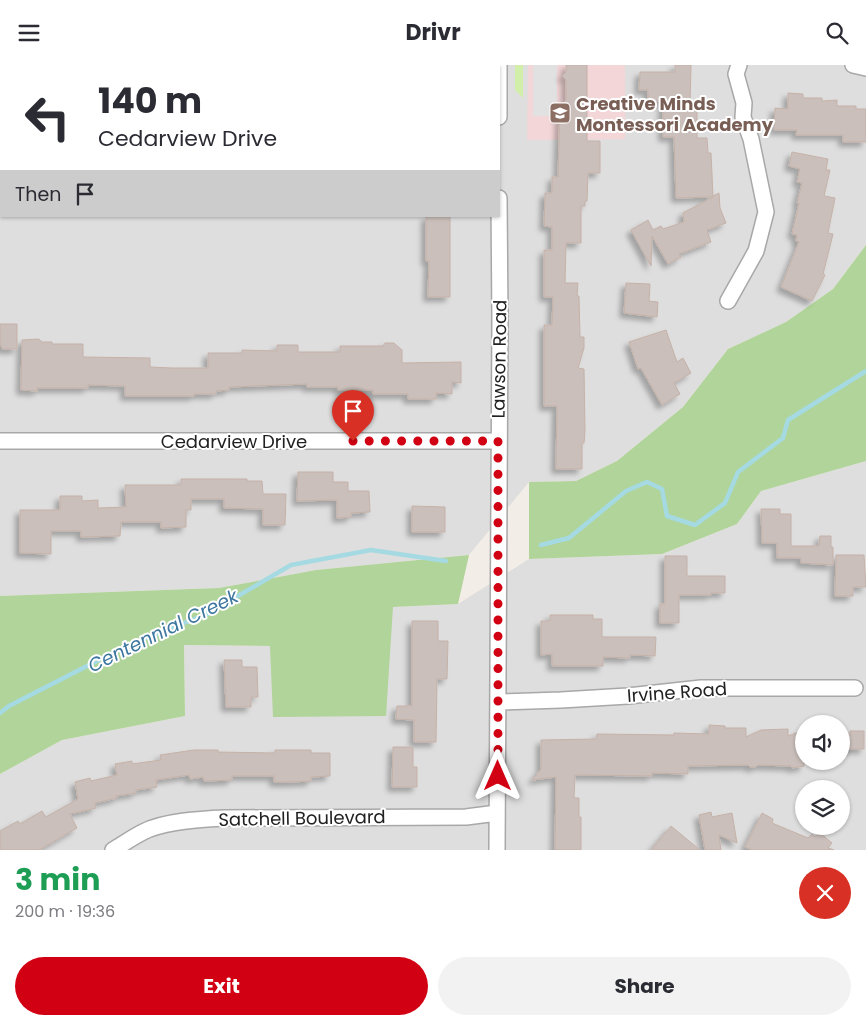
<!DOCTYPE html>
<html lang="en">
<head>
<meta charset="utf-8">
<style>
  :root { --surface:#fff; --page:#f2f2f3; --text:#2b2b33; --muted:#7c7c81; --accent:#d20013 }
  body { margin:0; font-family:Poppins,sans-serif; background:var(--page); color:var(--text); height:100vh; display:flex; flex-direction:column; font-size:19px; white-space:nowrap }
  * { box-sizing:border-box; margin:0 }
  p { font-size:16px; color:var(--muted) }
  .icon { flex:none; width:28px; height:28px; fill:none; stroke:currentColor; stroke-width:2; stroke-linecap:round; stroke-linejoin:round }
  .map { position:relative; height:785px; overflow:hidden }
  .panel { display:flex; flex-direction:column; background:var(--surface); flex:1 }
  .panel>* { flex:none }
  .banner { position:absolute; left:0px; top:0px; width:500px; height:152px; box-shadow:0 1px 4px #0004; background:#fff; color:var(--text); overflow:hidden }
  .controls { position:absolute; left:795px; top:650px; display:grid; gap:10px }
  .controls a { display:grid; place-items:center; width:55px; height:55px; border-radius:50%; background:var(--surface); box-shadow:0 1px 4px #0004; font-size:25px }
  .pin { position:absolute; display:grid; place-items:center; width:42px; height:42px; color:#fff; margin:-51px -21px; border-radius:50% 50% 50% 0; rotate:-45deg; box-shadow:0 0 5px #0007 }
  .pin .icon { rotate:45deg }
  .me { position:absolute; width:55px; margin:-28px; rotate:0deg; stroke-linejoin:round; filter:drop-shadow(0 0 4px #0008) }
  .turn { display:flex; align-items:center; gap:18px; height:105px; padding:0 15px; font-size:22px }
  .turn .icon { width:65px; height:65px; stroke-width:2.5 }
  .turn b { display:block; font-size:35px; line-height:42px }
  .then { display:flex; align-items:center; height:48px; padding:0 15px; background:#0003; gap:10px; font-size:19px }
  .round { display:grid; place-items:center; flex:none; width:52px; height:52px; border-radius:26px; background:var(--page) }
  .head { display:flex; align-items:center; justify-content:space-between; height:85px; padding:0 15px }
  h1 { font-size:30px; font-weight:700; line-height:38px; color:#1e9e55 }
  .button { display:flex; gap:10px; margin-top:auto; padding:10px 15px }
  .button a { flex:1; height:58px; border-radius:30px; background:var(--accent); color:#fff; font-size:20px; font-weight:700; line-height:58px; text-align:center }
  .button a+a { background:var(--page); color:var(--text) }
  header { display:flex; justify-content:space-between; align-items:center; height:65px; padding:0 15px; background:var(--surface); font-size:22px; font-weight:700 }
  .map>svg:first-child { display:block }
  .residential { fill:#dfdede; fill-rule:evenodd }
  .commercial { fill:#f3d6d7 }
  .grass { fill:#d2efaa }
  .forest { fill:#b0d499 }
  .parking { fill:#e1e1e1 }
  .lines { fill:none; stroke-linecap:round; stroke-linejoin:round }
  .stream { stroke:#a5dae2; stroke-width:4.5 }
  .building { fill:#cabfba; stroke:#c5b2a8; filter:url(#shadow) }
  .minor-casing { stroke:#a8a8a8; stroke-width:18 }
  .minor { stroke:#fff; stroke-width:15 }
  .route { stroke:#d20013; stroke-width:9; stroke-dasharray:0 16.2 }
  .labels { text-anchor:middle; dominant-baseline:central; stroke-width:4; stroke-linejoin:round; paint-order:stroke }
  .education-label { font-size:18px; font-weight:bold; fill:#785e54; stroke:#fff; text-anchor:start }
  .street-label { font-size:18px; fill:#212121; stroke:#fff }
  .water-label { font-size:19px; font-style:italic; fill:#3d77a0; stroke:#fff }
</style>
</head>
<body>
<header><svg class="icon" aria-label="menu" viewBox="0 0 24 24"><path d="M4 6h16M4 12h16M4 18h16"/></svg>Drivr<svg class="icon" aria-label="search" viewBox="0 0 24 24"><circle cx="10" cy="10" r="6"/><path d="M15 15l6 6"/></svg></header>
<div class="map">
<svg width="866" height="785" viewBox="0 0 866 785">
  <defs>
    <filter id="shadow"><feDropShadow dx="-4.5" dy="4.5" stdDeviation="2.5" flood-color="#0004"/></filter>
  </defs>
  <rect width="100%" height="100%" fill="#f2ede7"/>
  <!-- residential -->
  <path class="residential" d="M0,0H866V180L833,224L786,257L728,284L683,342L617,396L576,416L529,417L469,490L316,505L219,523L0,531ZM1,1H499V151H1Z
    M866,396V785H0V709L62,675L185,651L184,580L270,581L393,542L458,539L529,494L662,489L737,459L761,426ZM804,659H841V696H804ZM804,724H841V761H804Z"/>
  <!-- commercial -->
  <path class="commercial" d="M528,0H625V74L527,75Z"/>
  <!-- grass -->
  <path class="grass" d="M515,0H523V33L515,25Z"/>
  <!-- forest -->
  <path class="forest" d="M866,180V396L761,426L737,459L662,489L529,494V417L576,416L617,396L683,342L728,284L786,257L833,224Z
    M469,490L458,539L393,542L386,651L273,652L270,581L184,580L185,651L62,675L0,709V531L219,523L316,505Z"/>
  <!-- parking -->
  <path class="parking" d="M533,0H557V51H533Z"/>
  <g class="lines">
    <!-- stream -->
    <path class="stream" d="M541,480L569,473L626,426L647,417L662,424L667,451L695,460L725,438L738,407L783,373L788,355L866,306
      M0,648L9,641L128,580L207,549L291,500L371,485L446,496"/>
  </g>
  <!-- building -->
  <path class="building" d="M566,0H587V76H600V108H588L587,136H585V141H581V178H566L565,218H578L577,231H579L580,272H584V283L578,303L584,304L585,366L584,378H582V404H556L557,341H544V260H552L553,232H544V185H552V162L544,161L545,128H552V112H558L560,41L566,35V15L562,11L566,7Z
    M675,0H691L690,40H697V73H707L708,88H711L713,131L719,128L720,143L726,158L707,165L711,177L679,189L681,192L668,199L652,171L651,201L631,165L648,155L653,165L661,161L663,164L684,157L683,148L713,132L676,133L674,72H663V36H648V25H639L640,7H675Z
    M788,28L803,29V33H822V36L837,35V41H856V44H866V77H843V70H796L797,65H774L775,43L788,44Z
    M792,87L828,94L826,105H830L824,131L835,133L828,168L833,169L823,209L825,210L812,236L781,222L799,177L796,176L797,170L792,169L799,138H797L802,118L797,117L800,104L789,101Z
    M426,151H450V232H428L429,196H426Z
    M626,218L650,219L649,236L658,237L657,252L624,248Z
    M0,259H17V284H2L1,280H0Z
    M666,265L677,297L683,293L691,308L674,318L680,329L662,340L641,303L638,304L629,277Z
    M39,274L42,277H52V279H83V292L150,293V302L172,303H208V288H242V285L277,286V280H298V287H340V281H383L385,278H394L402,285V298L461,297V318L452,317V329L436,328V334H408V329H373V325H338V322H307V319L229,322V325L216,326V329H194V331H125V321L88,320V323H37L38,326L21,325L22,275Z
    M298,407H333V417H348V426H369L370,447L351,448V452L337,453V435L297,436Z
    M181,414H247V416H262L263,429H286L285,460H263V444L224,443V434H191V445H186V462L161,463V457H121L120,471L81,472V466H51V489L20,488V445H60V431H82V436L98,435V443L126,442L125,420H181Z
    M412,441L445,442V467H412Z
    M761,444H780V449H791V481H819L820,471H831V482H833V500L801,498V493H777V478H762Z
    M836,490H864L866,522H853V531H835Z
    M665,491H687V511H725V528H711V530H679V558H660V539H665Z
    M550,550H593V554H602V572H656L655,591L630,590V593L603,592V601H552V589L541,590V556H550Z
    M412,556H438V576H448L447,614H437L436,677H414V655L396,654L397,641H412Z
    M224,595H242V602H257L258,632H251V642H226Z
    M709,660L725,661V663H746V672L761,665L788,664V671L804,665V701L792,703L791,701L758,700L756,702H750L748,700L688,701V709L652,708V711L575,710L574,733H579V752H581V785H555L556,712L532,715L541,704V675L596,674L597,669L674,670V668L709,669Z
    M850,666H864V684H841V671H850Z
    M393,682H413V702H417V722H392Z
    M194,685H218V687L275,688V685H311V688H330V711L311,712V716L291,717H274V711H232V715L204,716L203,712L190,714L189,710L156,715L157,722L136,725V728L116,731L117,733L95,738L96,743L70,749L77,763L39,785H0V766L18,756L20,759L42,746L46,752L78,734L75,717L90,713L91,716L117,710L115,699L132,696V699L161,695L160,690Z
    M711,747L712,752L732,748L737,778L719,770L721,785H705L699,750Z
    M762,748L773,754L772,758L808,773L812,769L815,772L819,767L832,778L828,783L834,785H752L745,782Z
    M671,761L700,785H651Z"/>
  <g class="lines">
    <!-- minor casing -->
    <g class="minor-casing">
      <path id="minor" d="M853,0L866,3
        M0,47H1
        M499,52V0
        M728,236L756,186L766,147L751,74L743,52L744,38L736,9L739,0
        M0,376H498
        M499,637L561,635L628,631L701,623H855
        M113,785C123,779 133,772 143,767C164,756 201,754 225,753L466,752L497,748
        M497,785L500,255L499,133"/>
    </g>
    <!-- minor -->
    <use href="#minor" class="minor"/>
  </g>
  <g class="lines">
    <!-- route -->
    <path class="route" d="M353,376H498V711"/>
  </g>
  <!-- icons -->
  <defs>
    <g id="school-square" transform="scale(1.125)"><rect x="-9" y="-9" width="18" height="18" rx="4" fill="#8d6e63" stroke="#fff"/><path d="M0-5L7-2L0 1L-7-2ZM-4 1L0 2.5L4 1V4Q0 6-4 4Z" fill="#fff"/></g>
  </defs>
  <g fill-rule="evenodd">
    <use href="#school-square" x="560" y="48"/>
  </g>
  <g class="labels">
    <!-- education labels -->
    <g class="education-label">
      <text x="576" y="38">Creative Minds<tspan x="576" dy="21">Montessori Academy</tspan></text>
    </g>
    <!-- street labels -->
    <g class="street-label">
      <text transform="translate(499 294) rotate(-89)">Lawson Road</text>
      <text x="234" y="376">Cedarview Drive</text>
      <text transform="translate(677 627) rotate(-4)">Irvine Road</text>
      <text transform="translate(302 753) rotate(-1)">Satchell Boulevard</text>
    </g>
    <!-- water labels -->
    <g class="water-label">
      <text transform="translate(163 566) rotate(-26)">Centennial Creek</text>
    </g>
  </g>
</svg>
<div class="controls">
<a><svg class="icon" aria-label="sound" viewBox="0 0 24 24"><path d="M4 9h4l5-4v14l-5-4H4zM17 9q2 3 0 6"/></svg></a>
<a><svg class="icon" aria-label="layers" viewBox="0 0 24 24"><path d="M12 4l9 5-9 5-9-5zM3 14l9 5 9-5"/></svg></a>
</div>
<div class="pin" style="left:353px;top:376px;background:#d93025"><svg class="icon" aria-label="arrive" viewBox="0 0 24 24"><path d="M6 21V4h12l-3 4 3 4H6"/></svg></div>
<svg class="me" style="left:498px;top:711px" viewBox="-20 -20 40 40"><path d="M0-17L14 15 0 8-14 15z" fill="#d20013" stroke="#fff" stroke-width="4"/></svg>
<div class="banner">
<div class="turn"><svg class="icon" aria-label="left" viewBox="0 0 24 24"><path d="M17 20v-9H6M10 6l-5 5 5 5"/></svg><div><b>140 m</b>Cedarview Drive</div></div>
<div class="then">Then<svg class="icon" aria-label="arrive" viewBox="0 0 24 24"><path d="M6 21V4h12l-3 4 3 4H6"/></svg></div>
</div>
</div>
<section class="panel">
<div class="head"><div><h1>3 min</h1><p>200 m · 19:36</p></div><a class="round" style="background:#d93025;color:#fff"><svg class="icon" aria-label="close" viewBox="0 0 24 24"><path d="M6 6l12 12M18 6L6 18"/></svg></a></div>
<div class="button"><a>Exit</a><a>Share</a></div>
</section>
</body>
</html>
